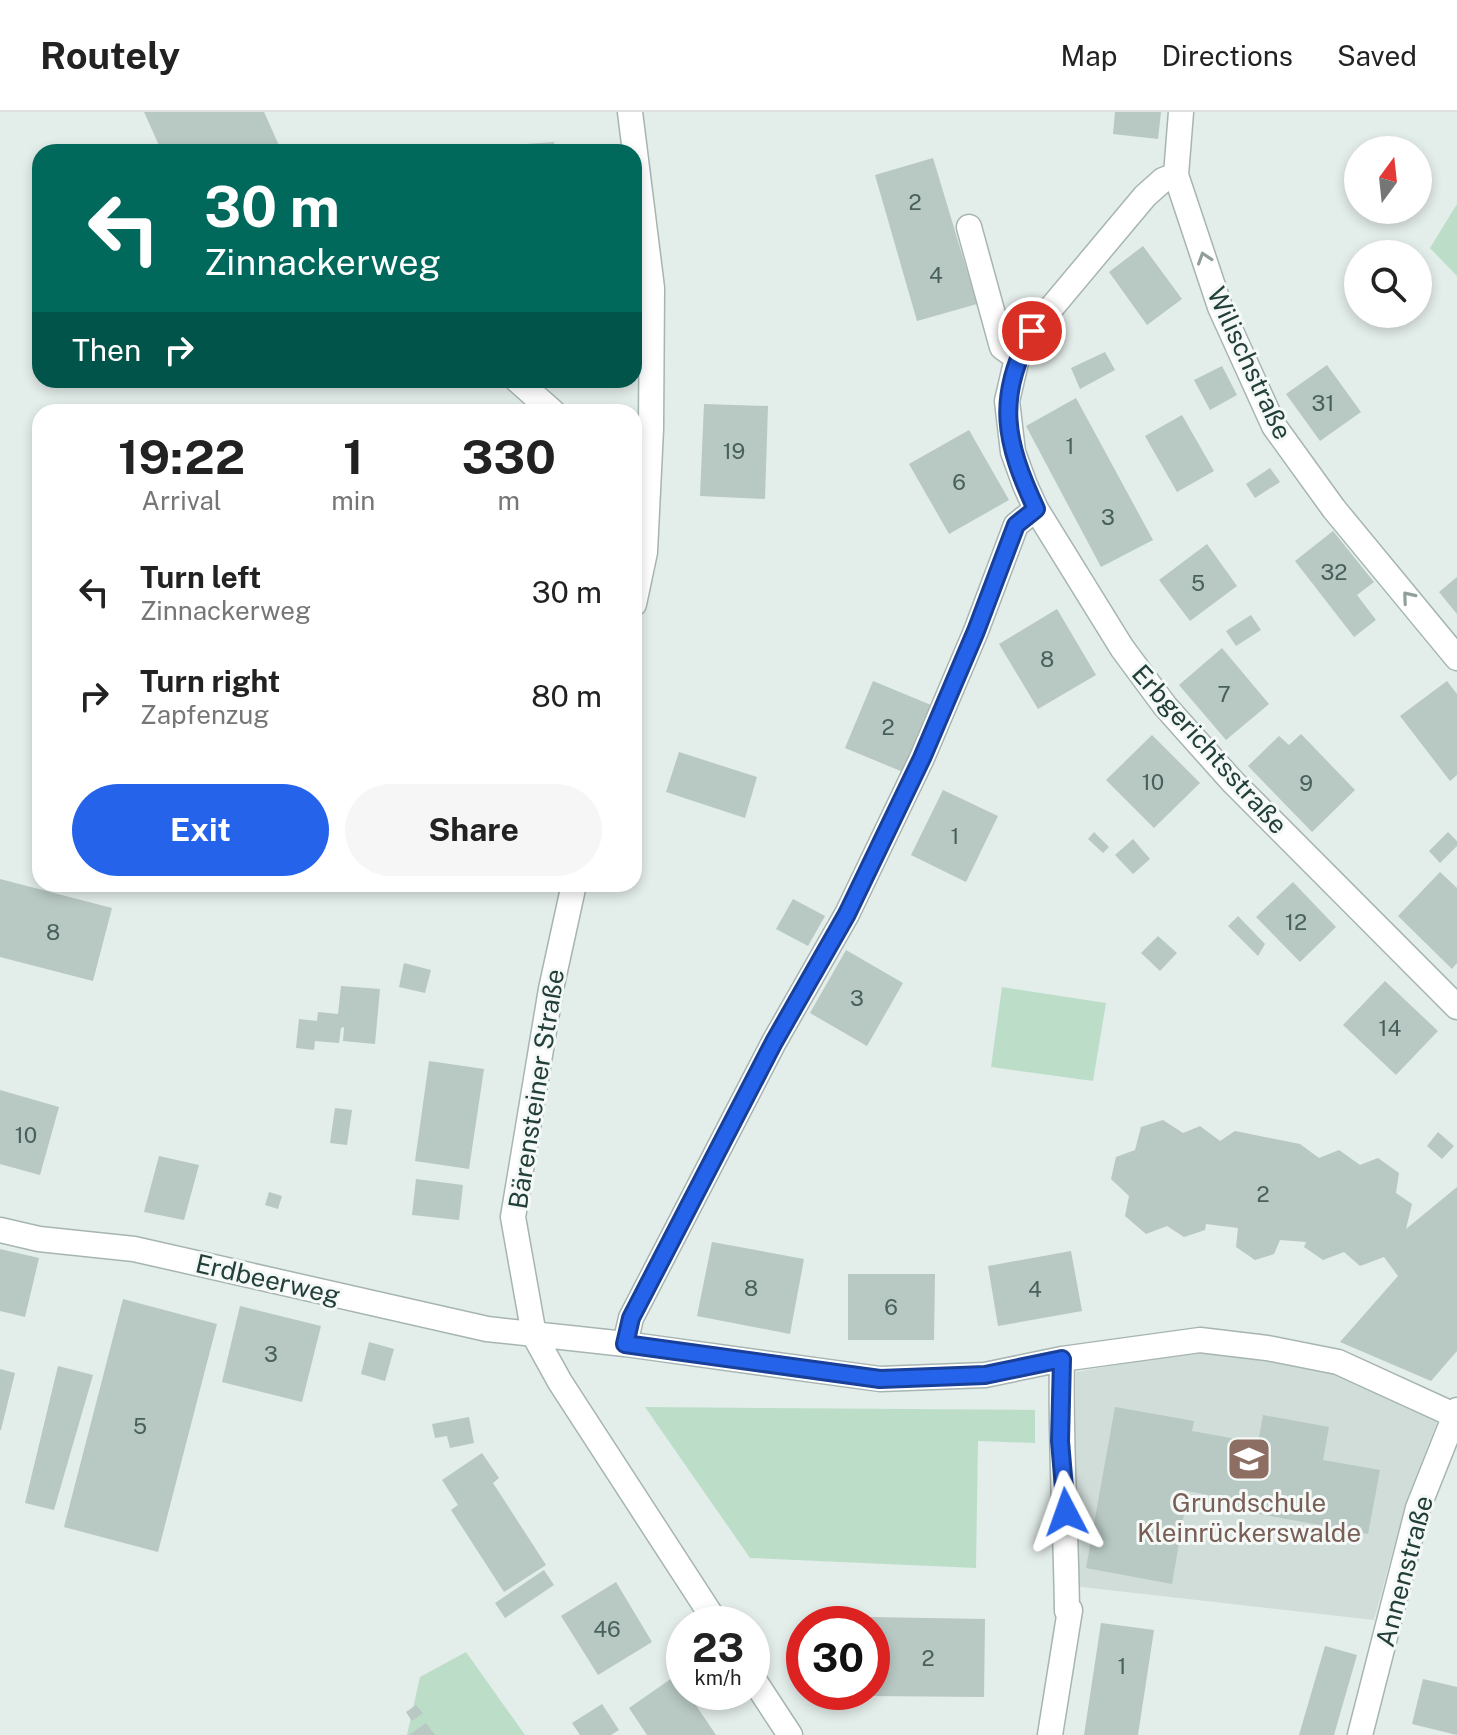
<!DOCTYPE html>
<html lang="en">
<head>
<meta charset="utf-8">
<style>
  :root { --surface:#fff; --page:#f6f6f6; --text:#222; --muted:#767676; --line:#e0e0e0; --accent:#2563eb }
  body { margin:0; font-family:"Public Sans",sans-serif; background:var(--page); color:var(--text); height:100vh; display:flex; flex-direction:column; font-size:30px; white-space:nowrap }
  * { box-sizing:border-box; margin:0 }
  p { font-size:26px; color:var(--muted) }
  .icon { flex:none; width:44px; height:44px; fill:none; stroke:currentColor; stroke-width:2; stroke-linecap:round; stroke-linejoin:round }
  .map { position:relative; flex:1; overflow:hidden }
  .drawer { position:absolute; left:32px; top:292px; width:610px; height:488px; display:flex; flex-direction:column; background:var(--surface); border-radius:24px; box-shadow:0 4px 12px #0003 }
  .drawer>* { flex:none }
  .banner { position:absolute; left:32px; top:32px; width:610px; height:244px; border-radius:24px; box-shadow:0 4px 12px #0003; background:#00695c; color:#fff; overflow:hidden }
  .needle { width:52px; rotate:15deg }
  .buttons { position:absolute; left:1344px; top:24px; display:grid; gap:16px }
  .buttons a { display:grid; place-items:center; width:88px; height:88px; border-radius:50%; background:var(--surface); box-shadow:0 4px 12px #0003; font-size:40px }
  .speed { position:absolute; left:666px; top:1494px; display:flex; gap:16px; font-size:40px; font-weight:700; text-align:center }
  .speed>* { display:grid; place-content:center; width:104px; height:104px; border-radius:50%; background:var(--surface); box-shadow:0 4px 12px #0003; line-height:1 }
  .speed small { font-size:20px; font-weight:400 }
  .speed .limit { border:12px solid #d22; background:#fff; color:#111 }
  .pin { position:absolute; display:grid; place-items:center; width:68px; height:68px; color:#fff; margin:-34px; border:4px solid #fff; border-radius:50%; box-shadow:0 2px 8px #0007 }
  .me { position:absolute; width:88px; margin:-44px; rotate:356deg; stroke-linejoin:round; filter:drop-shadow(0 0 6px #0008) }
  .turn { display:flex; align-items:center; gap:28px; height:168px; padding:0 40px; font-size:36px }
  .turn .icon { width:104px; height:104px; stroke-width:2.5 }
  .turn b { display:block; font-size:56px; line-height:68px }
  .then { display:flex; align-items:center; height:76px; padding:0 40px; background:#0003; gap:16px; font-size:30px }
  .eta { display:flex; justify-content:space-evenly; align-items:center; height:136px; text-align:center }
  .eta b { font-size:48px; font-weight:700; line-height:56px }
  .button { display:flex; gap:16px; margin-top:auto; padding:16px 40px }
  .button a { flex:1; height:92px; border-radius:48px; background:var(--accent); color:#fff; font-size:32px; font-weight:700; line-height:92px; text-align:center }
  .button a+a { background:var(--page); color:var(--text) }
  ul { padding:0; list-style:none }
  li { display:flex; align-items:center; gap:24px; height:104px; padding:0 40px }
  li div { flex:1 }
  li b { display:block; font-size:30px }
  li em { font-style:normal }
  header { display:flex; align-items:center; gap:48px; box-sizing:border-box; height:112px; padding:0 40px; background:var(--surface); border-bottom:2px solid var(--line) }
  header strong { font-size:38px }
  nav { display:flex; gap:44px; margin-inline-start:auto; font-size:28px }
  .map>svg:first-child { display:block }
  .built { fill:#d1ddd9 }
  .green { fill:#bcdec9 }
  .building { fill:#b8c8c3 }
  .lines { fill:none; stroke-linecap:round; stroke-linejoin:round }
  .street-casing { stroke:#a6b5b2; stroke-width:27 }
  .street { stroke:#fff; stroke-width:24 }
  .oneway { stroke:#919f9c }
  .route-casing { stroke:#184099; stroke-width:20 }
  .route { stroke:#2563eb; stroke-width:14 }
  .labels { text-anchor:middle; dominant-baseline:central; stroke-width:6; stroke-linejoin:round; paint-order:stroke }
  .number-label { font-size:22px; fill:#48615c }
  .street-label { font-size:26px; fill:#233f3a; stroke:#f4f9f7 }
  .education-label { font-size:26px; fill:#785e54; stroke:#f4f9f7 }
</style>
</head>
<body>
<header>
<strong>Routely</strong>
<nav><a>Map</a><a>Directions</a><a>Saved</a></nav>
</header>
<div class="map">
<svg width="1457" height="1623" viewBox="0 0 1457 1623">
  <rect width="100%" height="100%" fill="#e3edea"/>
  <!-- built -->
  <path class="built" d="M1195,1239L1334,1259L1440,1303L1406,1390L1374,1508L1073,1474L1076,1260Z"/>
  <!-- green -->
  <path class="green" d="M1457,92V164L1430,136Z
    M1002,875L1106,891L1093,969L991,955Z
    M645,1295L1035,1298V1331L978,1329L976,1456L750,1446Z
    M466,1540L525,1623H407L420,1565Z"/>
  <!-- building -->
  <path class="building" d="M144,0H264L282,40H162Z
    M1115,0H1161L1158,27L1113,22Z
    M554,30L555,40H511V33Z
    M933,46L977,192L917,209L875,63Z
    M1143,134L1182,187L1147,213L1109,160Z
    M1105,240L1115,258L1080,277L1071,256Z
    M1327,253L1361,300L1320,329L1286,282Z
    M1222,254L1237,283L1210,298L1194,268Z
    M1076,286L1153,428L1101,455L1026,314Z
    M704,292L768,294L765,387L700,384Z
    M1182,303L1214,359L1177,380L1145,324Z
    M969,318L1009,388L949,422L909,352Z
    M1270,356L1280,370L1255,386L1246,372Z
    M1333,419L1374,470L1357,483L1376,508L1354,525L1295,449Z
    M1207,432L1237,474L1190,509L1159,468Z
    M1457,465V502L1439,480Z
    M1057,497L1096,563L1038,597L999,532Z
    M1251,503L1261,518L1236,534L1226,519Z
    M1222,536L1269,592L1226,628L1179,573Z
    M873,569L931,593L903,660L845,636Z
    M1447,569L1457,582V663L1450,669L1400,604Z
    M1301,622L1355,678L1312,720L1248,654L1279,624L1289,633Z
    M1152,623L1200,671L1154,716L1106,668Z
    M679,640L757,665L745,706L666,680Z
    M943,678L998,704L966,770L911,743Z
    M1094,720L1109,735L1103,741L1088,727Z
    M1448,720L1457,729V734L1440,751L1429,739Z
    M1133,727L1150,747L1133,762L1115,743Z
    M1440,760L1457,776V851L1452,857L1398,804Z
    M0,767L112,796L93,869L0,845Z
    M1293,770L1336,815L1300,850L1256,805Z
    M793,787L825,804L808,834L776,817Z
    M1238,804L1265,832L1258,844L1228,814Z
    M1158,824L1177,841L1160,859L1141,841Z
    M846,838L903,871L867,934L810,901Z
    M404,851L431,858L425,881L399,875Z
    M1385,869L1438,919L1396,963L1343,913Z
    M341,874L380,877L375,932L343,929L344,915L341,916L339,931L315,929L314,938L296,936L299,907L317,909L318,900L338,902Z
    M429,949L484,957L469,1057L415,1049Z
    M0,978L59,995L40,1063L0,1052Z
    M335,996L352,998L347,1033L330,1031Z
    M1163,1008L1183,1021L1200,1014L1220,1029L1235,1019L1300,1032L1319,1046L1339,1038L1360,1053L1378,1046L1399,1061L1396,1081L1412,1092L1406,1117L1457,1075V1239L1431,1269L1340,1230L1398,1164L1384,1145L1360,1154L1344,1140L1323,1148L1304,1135L1306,1130L1280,1128L1274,1142L1255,1148L1236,1135L1238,1116L1206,1112L1205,1118L1184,1125L1167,1114L1146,1122L1125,1104L1129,1084L1111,1067L1116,1045L1135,1038L1141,1015Z
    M1438,1020L1454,1034L1442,1047L1427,1034Z
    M159,1044L199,1053L184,1108L144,1100Z
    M416,1067L463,1073L459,1108L412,1103Z
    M269,1080L282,1084L278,1097L265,1093Z
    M712,1130L804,1147L790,1222L697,1204Z
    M0,1137L39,1146L25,1205L0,1199Z
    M1071,1139L1082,1199L998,1214L988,1154Z
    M848,1162H935L934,1228H848Z
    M123,1187L217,1212L158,1440L64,1415Z
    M240,1194L321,1214L302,1290L222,1270Z
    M369,1230L394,1237L385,1269L361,1262Z
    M58,1254L93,1263L54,1398L25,1391Z
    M0,1257L15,1261L1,1318H0Z
    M1115,1295L1194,1309L1192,1319L1258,1331L1263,1303L1329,1315L1323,1348L1380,1358L1368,1422L1211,1393L1213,1384L1188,1379L1172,1472L1086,1456Z
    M469,1305L474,1331L450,1336L447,1324L435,1326L432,1312Z
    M482,1341L499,1366L493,1371L546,1453L504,1480L451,1398L458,1393L442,1368Z
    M544,1458L554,1473L505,1506L495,1491Z
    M616,1470L652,1530L598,1563L561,1504Z
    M870,1505L985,1507L984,1585L869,1584V1580H872Z
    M1101,1511L1154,1518L1138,1623H1084Z
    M1325,1534L1357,1543L1334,1623H1299Z
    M675,1564L684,1580H687L716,1623H647L629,1596Z
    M1423,1567L1457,1575V1623L1412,1612Z
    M602,1592L619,1618L611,1623H580L572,1611Z
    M416,1593L423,1601L412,1609L406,1600Z
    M426,1611L435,1623H409Z"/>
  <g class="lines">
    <!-- street casing -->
    <g class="street-casing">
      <path id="street" d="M630,0L652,176L651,317L645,440L634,492
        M1181,0L1176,63L1220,195L1274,314L1334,397L1457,546
        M1176,63L1163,68L1145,84L1032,219L1017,246L1007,289L1013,340L1025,373L1036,397L1122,536L1165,594L1232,669L1457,895
        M969,115L1002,235L1017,246
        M517,268L553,300
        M574,772L551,877L513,1105L534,1223L560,1270L717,1512
        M0,1118L39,1127L134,1137L487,1217L625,1232L880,1267L985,1263L1062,1247L1200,1228L1267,1236L1338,1250L1454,1303
        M625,1232L631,1206L774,930L847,802L922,646L976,519L1016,413L1036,397
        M752,1565L790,1623
        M1050,1623L1070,1498L1067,1499C1066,1415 1060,1331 1062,1247
        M1360,1623L1418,1396L1457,1298"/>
    </g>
    <!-- street -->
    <use href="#street" class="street"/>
  </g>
  <!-- one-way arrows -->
  <defs><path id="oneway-chevron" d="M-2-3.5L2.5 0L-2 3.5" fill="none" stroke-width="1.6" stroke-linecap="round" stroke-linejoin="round" transform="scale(2)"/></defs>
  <g class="oneway">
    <use href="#oneway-chevron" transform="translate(1204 146) rotate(-108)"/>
    <use href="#oneway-chevron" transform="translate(1408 485) rotate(-130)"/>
  </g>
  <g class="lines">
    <!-- route casing -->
    <g class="route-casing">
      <path id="route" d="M1032,219C995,286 1005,330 1036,397L1016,413L976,519L922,646L847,802L774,930L631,1206L625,1232L880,1267L985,1263L1062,1247L1060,1329L1066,1400"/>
    </g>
    <!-- route -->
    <use href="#route" class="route"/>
  </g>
  <!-- icons -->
  <defs>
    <g id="school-square" transform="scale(2.3)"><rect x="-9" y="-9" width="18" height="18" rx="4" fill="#8d6e63" stroke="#f4f9f7"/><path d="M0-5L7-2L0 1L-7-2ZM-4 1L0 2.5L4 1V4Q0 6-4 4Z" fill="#fff"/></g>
  </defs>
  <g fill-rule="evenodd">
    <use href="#school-square" x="1249" y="1347"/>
  </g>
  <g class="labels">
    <!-- number labels -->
    <g class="number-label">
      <text x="915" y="90">2</text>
      <text x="936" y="163">4</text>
      <text x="1323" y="291">31</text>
      <text x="1070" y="334">1</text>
      <text x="734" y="339">19</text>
      <text x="959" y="370">6</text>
      <text x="1108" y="405">3</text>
      <text x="1334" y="460">32</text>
      <text x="1198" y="471">5</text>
      <text x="1047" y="547">8</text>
      <text x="1224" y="582">7</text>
      <text x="888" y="615">2</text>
      <text x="1153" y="670">10</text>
      <text x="1306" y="671">9</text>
      <text x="955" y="724">1</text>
      <text x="1296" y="810">12</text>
      <text x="53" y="820">8</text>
      <text x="857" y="886">3</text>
      <text x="1390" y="916">14</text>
      <text x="26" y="1023">10</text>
      <text x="1263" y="1082">2</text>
      <text x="751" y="1176">8</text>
      <text x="1035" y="1177">4</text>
      <text x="891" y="1195">6</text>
      <text x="271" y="1242">3</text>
      <text x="140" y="1314">5</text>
      <text x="607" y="1517">46</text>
      <text x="928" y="1546">2</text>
      <text x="1122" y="1554">1</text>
    </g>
    <!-- street labels -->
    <g class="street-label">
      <text transform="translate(1250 251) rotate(65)">Wilischstraße</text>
      <text transform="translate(1210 637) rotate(48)">Erbgerichtsstraße</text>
      <text transform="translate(536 977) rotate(-81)">Bärensteiner Straße</text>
      <text transform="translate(268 1167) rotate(13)">Erdbeerweg</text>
      <text transform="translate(1404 1459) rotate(-75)">Annenstraße</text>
    </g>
    <!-- education labels -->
    <g class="education-label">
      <text x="1249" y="1390">Grundschule<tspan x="1249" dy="30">Kleinrückerswalde</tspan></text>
    </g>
  </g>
</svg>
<div class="buttons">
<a><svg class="needle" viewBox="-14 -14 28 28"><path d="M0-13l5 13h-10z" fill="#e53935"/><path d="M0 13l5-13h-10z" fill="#767676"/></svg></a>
<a><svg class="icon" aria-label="search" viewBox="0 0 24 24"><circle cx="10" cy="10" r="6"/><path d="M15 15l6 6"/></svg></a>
</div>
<div class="speed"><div>23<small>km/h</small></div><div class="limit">30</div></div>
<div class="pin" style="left:1032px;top:219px;background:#d93025"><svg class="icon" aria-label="arrive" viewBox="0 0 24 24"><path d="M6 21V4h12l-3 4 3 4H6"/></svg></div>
<svg class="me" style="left:1066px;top:1400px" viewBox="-20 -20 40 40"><path d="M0-17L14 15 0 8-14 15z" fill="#2563eb" stroke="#fff" stroke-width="4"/></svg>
<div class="banner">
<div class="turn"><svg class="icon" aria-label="left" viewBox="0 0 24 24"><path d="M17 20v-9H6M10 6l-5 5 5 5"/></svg><div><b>30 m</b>Zinnackerweg</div></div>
<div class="then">Then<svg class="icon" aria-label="right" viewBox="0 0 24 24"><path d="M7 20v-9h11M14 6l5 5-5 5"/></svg></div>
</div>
<section class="drawer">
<div class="eta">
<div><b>19:22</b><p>Arrival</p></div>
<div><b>1</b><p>min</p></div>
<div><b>330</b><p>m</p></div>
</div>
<ul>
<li><svg class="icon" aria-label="left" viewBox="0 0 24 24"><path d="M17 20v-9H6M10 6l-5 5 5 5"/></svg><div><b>Turn left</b><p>Zinnackerweg</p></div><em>30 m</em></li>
<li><svg class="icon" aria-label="right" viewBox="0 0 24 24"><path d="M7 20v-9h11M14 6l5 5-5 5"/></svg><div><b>Turn right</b><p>Zapfenzug</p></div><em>80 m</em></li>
</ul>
<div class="button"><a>Exit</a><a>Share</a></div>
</section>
</div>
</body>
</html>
